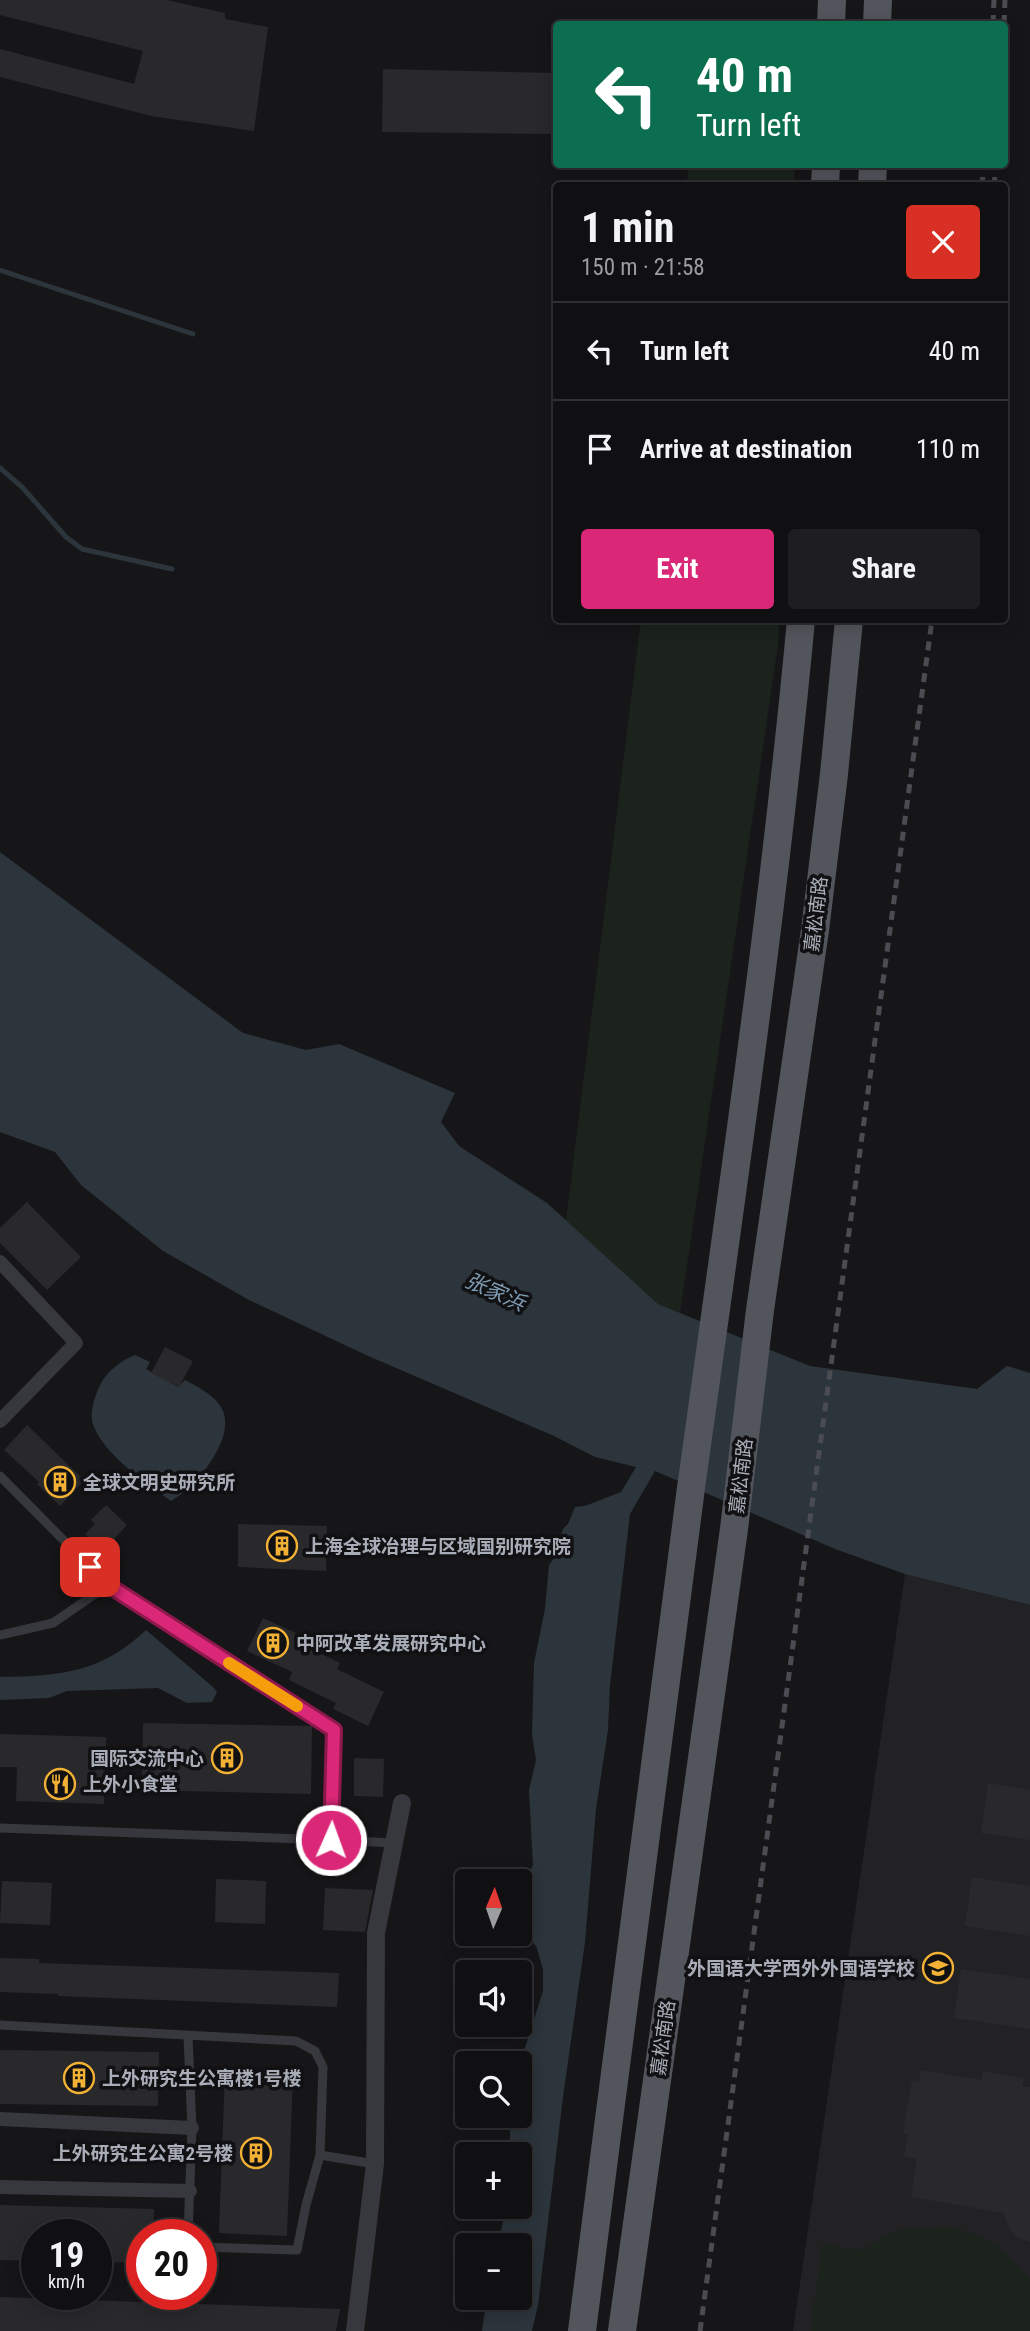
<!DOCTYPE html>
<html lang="en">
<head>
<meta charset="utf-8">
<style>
  :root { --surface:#101012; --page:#1e1e20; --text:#f1f3f6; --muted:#9c9d9f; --line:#303032; --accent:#db2777 }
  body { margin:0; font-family:"Roboto Condensed","Noto Sans SC",sans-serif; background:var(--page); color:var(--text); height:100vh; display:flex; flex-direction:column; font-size:26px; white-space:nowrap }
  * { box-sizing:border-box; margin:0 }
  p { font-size:23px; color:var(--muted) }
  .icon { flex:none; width:38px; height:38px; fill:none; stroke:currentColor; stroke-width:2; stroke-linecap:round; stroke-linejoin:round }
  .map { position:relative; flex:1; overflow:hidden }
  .side { position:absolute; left:553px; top:182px; width:455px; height:441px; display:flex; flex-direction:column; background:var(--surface); border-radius:7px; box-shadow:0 4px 18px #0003,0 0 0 2px var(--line) }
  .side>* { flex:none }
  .top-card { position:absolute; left:553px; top:21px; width:455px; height:147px; border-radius:7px; box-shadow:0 4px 18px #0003,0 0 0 2px var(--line); background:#0b6e4f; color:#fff; overflow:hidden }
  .needle { width:46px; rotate:2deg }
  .buttons { position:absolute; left:455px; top:1869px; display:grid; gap:14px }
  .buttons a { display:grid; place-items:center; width:77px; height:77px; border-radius:7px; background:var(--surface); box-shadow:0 4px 18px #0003,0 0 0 2px var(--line); font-size:35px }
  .speed { position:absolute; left:21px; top:2219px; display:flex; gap:14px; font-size:35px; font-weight:700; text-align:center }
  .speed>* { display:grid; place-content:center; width:91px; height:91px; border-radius:50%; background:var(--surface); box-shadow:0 4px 18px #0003,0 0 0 2px var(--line); line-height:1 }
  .speed small { font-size:18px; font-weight:400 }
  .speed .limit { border:10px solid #d22; background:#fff; color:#111 }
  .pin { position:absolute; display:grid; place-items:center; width:60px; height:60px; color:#fff; margin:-30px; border-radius:14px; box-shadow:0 4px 10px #0006 }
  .me { position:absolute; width:77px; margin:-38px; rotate:2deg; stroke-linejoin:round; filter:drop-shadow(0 0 5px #0008) }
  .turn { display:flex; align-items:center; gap:24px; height:147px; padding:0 28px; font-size:32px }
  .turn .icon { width:91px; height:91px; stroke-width:2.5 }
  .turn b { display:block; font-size:49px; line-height:60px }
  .round { display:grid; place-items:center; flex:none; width:74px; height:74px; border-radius:7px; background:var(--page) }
  .headline { display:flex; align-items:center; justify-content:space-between; height:119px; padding:0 28px }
  h1 { font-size:42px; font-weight:700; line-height:52px }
  .action { display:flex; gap:14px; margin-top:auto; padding:14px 28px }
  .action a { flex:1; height:80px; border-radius:7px; background:var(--accent); color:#fff; font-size:28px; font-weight:700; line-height:80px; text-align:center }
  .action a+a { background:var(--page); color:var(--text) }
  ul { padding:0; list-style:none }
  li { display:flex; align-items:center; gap:21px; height:98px; padding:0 28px; border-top:2px solid var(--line) }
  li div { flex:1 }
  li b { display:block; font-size:26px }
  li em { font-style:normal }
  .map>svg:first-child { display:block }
  .built { fill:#222225 }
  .green { fill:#1c231d }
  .water { fill:#2c353c }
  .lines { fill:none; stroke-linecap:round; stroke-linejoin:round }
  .stream { stroke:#2c353c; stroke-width:5 }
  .building { fill:#29292c }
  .service { stroke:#37383d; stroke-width:9 }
  .pedestrian { stroke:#37383d; stroke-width:14 }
  .minor { stroke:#37383d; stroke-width:18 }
  .primary { stroke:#53555c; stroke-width:28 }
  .rail { stroke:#4a4c52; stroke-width:5; stroke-dasharray:9 7; stroke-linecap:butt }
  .route-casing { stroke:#8e194d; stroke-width:18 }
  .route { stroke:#db2777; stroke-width:12 }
  .slow { stroke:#f59e0b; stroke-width:12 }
  .labels { text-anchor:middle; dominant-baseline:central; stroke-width:7; stroke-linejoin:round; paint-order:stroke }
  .street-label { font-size:19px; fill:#a8adb8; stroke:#111113 }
  .poi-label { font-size:19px; font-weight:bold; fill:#a8adb8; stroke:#111113; text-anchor:start }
  .water-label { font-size:21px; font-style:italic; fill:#7f9bb3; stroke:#111113 }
</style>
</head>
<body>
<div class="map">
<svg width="1030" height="2331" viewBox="0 0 1030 2331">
  <rect width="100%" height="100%" fill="#161618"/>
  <!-- built -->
  <path class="built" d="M905,1574L1030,1605V2331H793Z"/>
  <!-- green -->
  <path class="green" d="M688,165H795L794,185H687Z
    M641,620H779L778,645L680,1313L658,1304L566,1221Z
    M944,2226C985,2234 1003,2247 1030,2279V2331H811L822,2244L862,2250L895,2231Z"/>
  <!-- water -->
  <path class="water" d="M0,852L243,1033L306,1050L339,1044L455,1093L441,1122L459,1146L547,1203L658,1304L810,1366L977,1389L1007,1366L1030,1373V1605L905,1574L835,1549L655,1471L630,1514L610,1685L608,1730L596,1809L585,1942L563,2097L538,2305L532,2331H482L487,2298H520V2245H498L506,2207H520V2154H510V2116H520V2063H515V2056L525,2048L543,1991V1970L537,1948L525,1931L524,1909L525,1881L533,1865L529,1790L536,1760L532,1735L534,1663L545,1609L549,1565L555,1557L563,1529L568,1524L575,1507L585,1506L621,1492L636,1467L595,1457L554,1436L366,1355L249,1300L163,1251L81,1185L55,1152L0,1132Z
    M135,1355L150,1362L146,1369L178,1387L185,1380C198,1387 218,1397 223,1411C235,1440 195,1488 171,1501C146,1483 103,1454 93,1424C89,1413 95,1397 99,1387C106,1372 120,1361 135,1355Z
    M146,1630L213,1687L217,1692L212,1702L187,1703L158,1688L67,1691L49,1698L0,1700V1677C60,1676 101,1673 146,1630Z"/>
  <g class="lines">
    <!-- stream -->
    <path class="stream" d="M0,270L193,334
      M0,468L22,487L66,537L82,549L172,569"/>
  </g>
  <!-- building -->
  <path class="building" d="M0,0H167L225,13V19L268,27L254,131L151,116L0,77V49L134,84L143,51L0,15Z
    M383,69L556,73V134L382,132Z
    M27,1202L81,1257L47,1290L0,1243V1228Z
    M165,1347L193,1361L179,1387L151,1373Z
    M27,1425L84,1480L60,1506L37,1484L39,1482L4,1450Z
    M106,1505L127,1525L103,1551L85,1534L95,1524L91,1520Z
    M238,1524L327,1526L326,1571L238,1567Z
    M263,1618L298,1634L295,1641L340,1663L337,1669L384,1692L368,1726L333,1709L336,1703L289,1680L292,1672L247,1651Z
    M143,1723L312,1726L311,1794L142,1790Z
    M0,1734L106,1737L104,1804L16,1801L17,1767H0Z
    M354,1758L384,1759L383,1797L354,1796Z
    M988,1783L1030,1790V1840L981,1833Z
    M972,1877L1030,1886V1936L965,1926Z
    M216,1879L266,1881L265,1924L215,1922Z
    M2,1881L52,1883L50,1925L0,1923Z
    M325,1888L373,1890L365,1932L323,1930Z
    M0,1958L39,1959V1963L339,1973L337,2007L58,1996V1994L0,1992Z
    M961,1969L1030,1979V2029L954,2018Z
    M0,2050L159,2052L158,2106L0,2104Z
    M921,2070L982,2080L983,2071L1024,2078L1022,2086L1030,2087V2242L1018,2238L1008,2227L1004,2213L911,2197L917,2159L904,2156L908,2134L903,2133L912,2080L919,2081Z
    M225,2071L293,2073L287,2236L219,2233Z
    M0,2205L154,2209L153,2235H142V2263L96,2262V2235H37V2261L0,2260Z
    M0,2297L340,2309L336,2331H0Z"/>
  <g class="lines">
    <!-- service -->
    <path class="service" d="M0,1476L108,1585L334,1730L331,1840L0,1828
      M0,1635L53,1623L108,1585
      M331,1840L394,1843
      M0,2025L296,2041L315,2051L323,2067L320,2155L306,2205L297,2250L201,2247
      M188,2037L192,2128L188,2235
      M320,2155L375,2164"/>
    <!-- pedestrian -->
    <path class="pedestrian" d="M0,1262L76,1343L0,1421
      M0,2119L192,2128
      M0,2187L190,2191"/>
    <!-- minor -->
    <path class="minor" d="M355,2331L375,2164L376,1933L402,1803"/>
    <!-- primary -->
    <path class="primary" d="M831,24L832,0
      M877,24L878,0
      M825,186L826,164
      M872,186L873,164
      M582,2331C618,2050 653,1769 691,1488C731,1199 774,910 801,620
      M622,2331L734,1529L760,1310L815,930L834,774L849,620"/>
    <!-- rail -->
    <path class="rail" d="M993,24L994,0
      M1004,24L1005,0
      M982,186L984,164
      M994,186L996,164
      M700,2331L932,620"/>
  </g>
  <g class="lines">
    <!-- route casing -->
    <g class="route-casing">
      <path id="route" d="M90,1567L108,1585L334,1730L331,1840"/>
    </g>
    <!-- route -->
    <use href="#route" class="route"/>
    <!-- slow -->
    <path class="slow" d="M229,1663L297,1706"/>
  </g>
  <!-- icons -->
  <defs>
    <g id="building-ring" transform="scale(1.575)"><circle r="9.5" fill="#111113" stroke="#f2b134" stroke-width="1.5"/><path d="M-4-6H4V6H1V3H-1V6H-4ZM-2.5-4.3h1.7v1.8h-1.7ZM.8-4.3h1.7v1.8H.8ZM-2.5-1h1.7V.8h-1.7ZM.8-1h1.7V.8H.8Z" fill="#f2b134"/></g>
    <g id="restaurant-ring" transform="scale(1.575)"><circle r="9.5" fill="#111113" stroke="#f2b134" stroke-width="1.5"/><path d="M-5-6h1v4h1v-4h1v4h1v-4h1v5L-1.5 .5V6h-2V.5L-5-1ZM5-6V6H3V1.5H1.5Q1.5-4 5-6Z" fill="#f2b134"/></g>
    <g id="school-ring" transform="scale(1.575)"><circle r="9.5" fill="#111113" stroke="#f2b134" stroke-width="1.5"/><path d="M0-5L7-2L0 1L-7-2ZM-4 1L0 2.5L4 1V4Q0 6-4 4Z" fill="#f2b134"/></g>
  </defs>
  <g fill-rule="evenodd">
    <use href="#building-ring" x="60" y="1482"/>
    <use href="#building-ring" x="282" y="1546"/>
    <use href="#building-ring" x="273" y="1643"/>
    <use href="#building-ring" x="227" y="1758"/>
    <use href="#restaurant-ring" x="60" y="1784"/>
    <use href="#school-ring" x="938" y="1968"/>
    <use href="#building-ring" x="79" y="2078"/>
    <use href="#building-ring" x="256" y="2153"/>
  </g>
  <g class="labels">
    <!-- street labels -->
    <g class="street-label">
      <text transform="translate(816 914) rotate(-83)">嘉松南路</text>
      <text transform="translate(741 1476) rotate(-83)">嘉松南路</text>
      <text transform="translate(663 2038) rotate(-82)">嘉松南路</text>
    </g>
    <!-- poi labels -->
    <g class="poi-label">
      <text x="83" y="1482">全球文明史研究所</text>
      <text x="305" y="1546">上海全球冶理与区域国别研究院</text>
      <text x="296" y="1643">中阿改革发展研究中心</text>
      <text x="204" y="1758" text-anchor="end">国际交流中心</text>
      <text x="83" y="1784">上外小食堂</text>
      <text x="915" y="1968" text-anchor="end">外国语大学西外外国语学校</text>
      <text x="102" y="2078">上外研究生公寓楼1号楼</text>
      <text x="233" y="2153" text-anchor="end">上外研究生公寓2号楼</text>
    </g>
    <!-- water labels -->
    <g class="water-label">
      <text transform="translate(495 1292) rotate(24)">张家浜</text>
    </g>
  </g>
</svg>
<div class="buttons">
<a><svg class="needle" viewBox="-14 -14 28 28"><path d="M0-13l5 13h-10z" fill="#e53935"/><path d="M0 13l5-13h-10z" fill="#9c9d9f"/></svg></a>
<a><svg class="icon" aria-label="sound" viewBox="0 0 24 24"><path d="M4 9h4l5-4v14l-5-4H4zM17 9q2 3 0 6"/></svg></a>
<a><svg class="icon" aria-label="search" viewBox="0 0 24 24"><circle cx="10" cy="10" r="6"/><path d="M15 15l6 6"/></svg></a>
<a>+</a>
<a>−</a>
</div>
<div class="speed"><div>19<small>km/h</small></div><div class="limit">20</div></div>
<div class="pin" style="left:90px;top:1567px;background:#d93025"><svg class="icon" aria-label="arrive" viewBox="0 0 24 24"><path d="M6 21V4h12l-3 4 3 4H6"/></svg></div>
<svg class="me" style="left:331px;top:1840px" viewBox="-20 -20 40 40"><circle r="17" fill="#db2777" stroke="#fff" stroke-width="3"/><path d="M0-11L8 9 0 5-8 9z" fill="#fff"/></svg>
<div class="top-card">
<div class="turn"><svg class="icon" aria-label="left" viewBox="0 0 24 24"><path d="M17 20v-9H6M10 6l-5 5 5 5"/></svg><div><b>40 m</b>Turn left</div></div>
</div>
<section class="side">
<div class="headline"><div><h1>1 min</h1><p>150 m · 21:58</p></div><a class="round" style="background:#d93025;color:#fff"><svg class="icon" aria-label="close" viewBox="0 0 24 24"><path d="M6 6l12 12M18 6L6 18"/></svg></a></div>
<ul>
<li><svg class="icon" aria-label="left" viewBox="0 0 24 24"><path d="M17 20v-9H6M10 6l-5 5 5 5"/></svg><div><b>Turn left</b></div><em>40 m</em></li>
<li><svg class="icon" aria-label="arrive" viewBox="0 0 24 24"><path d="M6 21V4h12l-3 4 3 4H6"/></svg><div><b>Arrive at destination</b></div><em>110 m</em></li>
</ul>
<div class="action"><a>Exit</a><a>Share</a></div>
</section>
</div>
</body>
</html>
